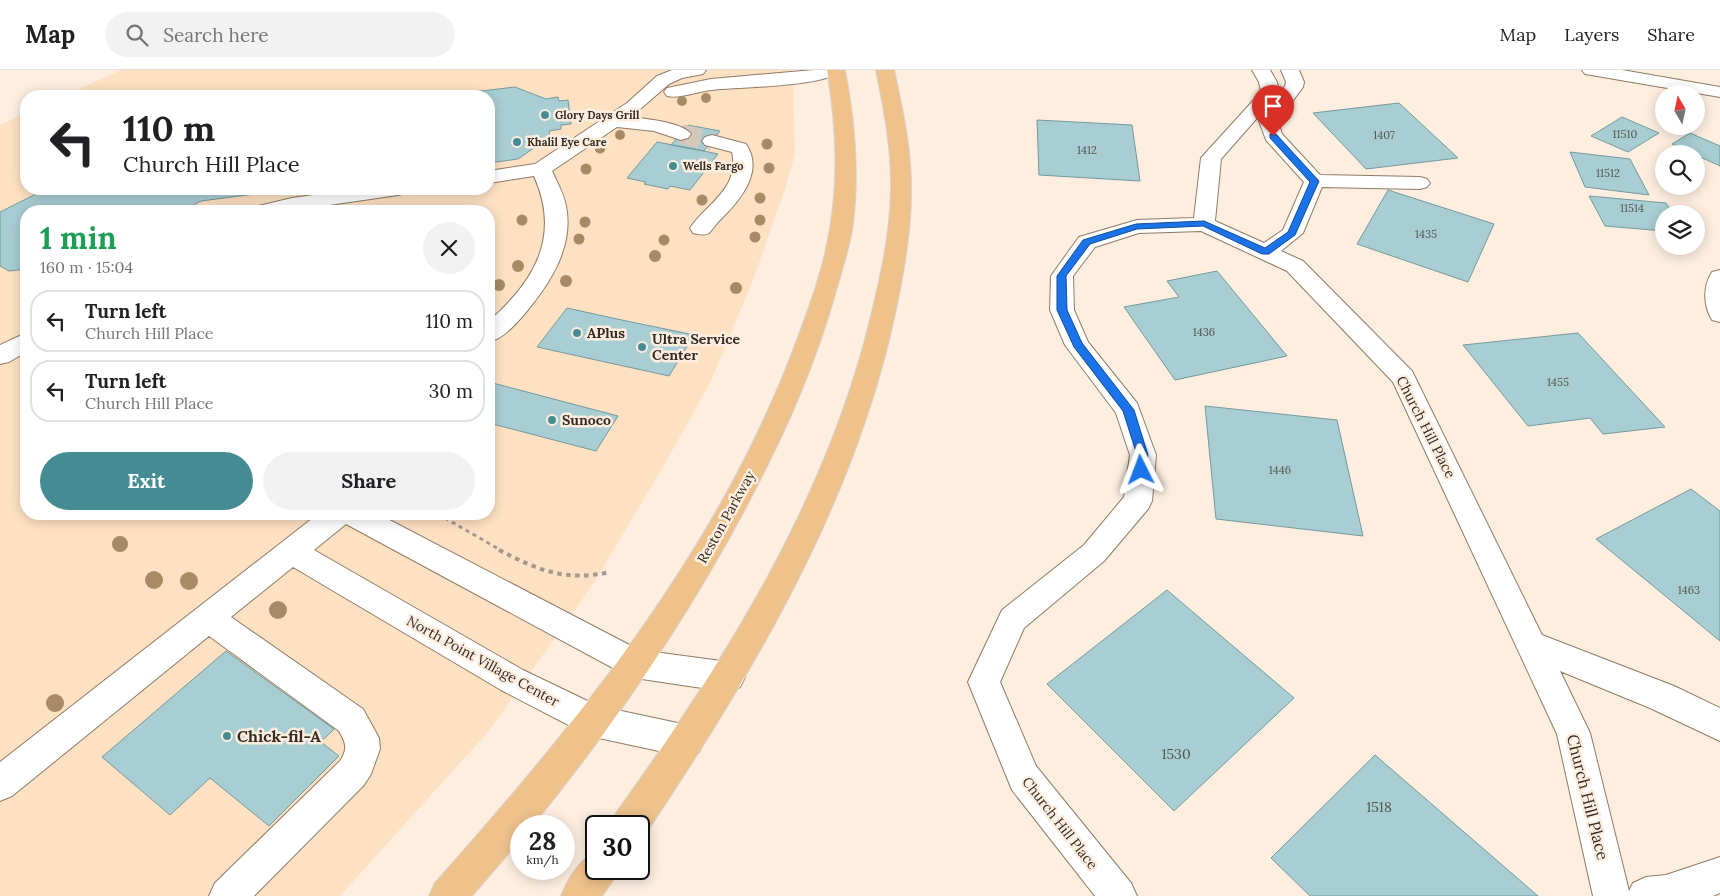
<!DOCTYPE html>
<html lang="en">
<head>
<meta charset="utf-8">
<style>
  :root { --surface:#fff; --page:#f2f2f2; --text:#202124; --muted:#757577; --line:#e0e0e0; --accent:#448b93 }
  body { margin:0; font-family:Lora,serif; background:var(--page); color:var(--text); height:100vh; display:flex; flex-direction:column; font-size:19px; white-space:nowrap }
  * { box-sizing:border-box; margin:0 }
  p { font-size:16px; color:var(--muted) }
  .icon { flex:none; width:28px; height:28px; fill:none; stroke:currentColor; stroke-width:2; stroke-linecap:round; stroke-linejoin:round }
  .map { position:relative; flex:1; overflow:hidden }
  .drawer { position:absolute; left:20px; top:135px; width:475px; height:315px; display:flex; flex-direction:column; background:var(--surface); border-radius:20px; box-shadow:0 2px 12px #0003 }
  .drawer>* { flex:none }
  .guide { position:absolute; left:20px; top:20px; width:475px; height:105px; border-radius:20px; box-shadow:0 2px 12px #0003; background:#fff; color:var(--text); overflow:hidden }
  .needle { width:32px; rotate:351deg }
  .tools { position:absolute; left:1655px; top:15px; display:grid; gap:10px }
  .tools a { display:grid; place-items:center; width:50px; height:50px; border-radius:50%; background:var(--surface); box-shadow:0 2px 12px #0003; font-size:25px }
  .speed { position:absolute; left:510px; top:745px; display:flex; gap:10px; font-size:25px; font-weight:700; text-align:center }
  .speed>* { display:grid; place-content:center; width:65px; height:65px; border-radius:50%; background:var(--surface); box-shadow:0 2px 12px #0003; line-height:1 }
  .speed small { font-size:12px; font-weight:400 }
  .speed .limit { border:2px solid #111; border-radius:8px; background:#fff; color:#111 }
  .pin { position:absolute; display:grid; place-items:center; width:42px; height:42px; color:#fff; margin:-51px -21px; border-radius:50% 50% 50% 0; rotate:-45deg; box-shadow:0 0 5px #0007 }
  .pin .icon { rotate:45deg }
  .me { position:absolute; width:55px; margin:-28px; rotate:357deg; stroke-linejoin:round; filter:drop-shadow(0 0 4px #0008) }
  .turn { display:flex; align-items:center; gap:18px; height:105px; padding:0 20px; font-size:22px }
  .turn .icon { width:65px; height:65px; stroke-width:2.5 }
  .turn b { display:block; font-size:35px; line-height:42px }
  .round { display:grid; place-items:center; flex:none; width:52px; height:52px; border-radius:26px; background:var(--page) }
  .overview { display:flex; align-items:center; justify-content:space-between; height:85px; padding:0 20px }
  h1 { font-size:30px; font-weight:800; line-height:38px; color:#1e9e55 }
  .primary-button { display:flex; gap:10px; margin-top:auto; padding:10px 20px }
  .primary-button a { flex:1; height:58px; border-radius:30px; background:var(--accent); color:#fff; font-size:20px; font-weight:800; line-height:58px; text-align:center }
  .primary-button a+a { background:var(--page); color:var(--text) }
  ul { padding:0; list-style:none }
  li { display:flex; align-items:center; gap:15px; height:62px; margin:0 10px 8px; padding:0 10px; border:2px solid var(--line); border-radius:20px }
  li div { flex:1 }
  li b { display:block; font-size:19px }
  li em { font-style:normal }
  header { display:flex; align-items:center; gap:30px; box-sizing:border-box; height:70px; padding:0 25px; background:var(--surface); border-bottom:1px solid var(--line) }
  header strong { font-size:24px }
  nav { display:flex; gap:28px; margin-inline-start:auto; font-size:18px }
  .search { width:350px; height:45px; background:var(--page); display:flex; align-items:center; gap:12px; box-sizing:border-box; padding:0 18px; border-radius:28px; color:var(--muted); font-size:19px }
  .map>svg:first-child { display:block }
  .built { fill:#fee1c3; fill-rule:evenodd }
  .building { fill:#a8ced3; stroke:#74999d }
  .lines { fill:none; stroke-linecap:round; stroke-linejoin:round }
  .minor-tunnel { stroke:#d5c7ba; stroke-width:20; stroke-dasharray:20 10; stroke-linecap:butt }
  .minor-casing { stroke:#8f7a64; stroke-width:2 }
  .major-casing { stroke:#d7d5d3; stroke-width:2 }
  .path-far1 { stroke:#a5988c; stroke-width:3; stroke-dasharray:4 4; stroke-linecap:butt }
  .path { stroke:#a5988c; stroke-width:4; stroke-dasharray:4.5 4.5; stroke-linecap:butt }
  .minor { fill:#fff; fill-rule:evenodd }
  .major { fill:#efc28b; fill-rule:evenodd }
  .tree { fill:#a78b66 }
  .route { fill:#1a73e8; stroke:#114b97 }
  .poi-dot { fill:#448b93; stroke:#fdeee0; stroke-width:2 }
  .labels { text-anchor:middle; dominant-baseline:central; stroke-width:5; stroke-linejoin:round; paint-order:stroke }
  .far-poi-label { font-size:11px; font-weight:bold; fill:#352c23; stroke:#fdeee0; text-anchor:start }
  .number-label { font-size:11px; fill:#52544f }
  .poi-label { font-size:14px; font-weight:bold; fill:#352c23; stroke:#fdeee0; text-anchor:start }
  .street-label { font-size:14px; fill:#352c23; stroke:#fdeee0 }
  .near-number-label { font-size:14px; fill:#52544f }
  .near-poi-label { font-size:16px; font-weight:bold; fill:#352c23; stroke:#fdeee0; text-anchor:start }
  .near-street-label { font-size:16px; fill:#352c23; stroke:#fdeee0 }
</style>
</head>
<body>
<header>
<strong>Map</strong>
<div class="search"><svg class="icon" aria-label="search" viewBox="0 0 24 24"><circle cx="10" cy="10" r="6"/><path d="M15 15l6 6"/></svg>Search here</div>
<nav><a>Map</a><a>Layers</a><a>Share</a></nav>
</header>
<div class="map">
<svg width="1720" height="826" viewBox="0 0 1720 826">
  <rect width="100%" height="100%" fill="#fdeee0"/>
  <!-- built -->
  <path class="built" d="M121,0H790L793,13L795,84L785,119L752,213L710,313L663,397L594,513L488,662L340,826H0V55L26,43V119H489V26H63ZM26,141H489V444H26Z"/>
  <!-- building -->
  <path class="building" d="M515,17L546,29L558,27L559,31L568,30L571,54L561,55V59L549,61L550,67L518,89L489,93V26H439Z
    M1399,33L1458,88L1366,99L1313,43Z
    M1622,47L1659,63L1628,82L1591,66Z
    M1037,50L1132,55L1140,111L1039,105Z
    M688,55L720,61L704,81L671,75Z
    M1690,63L1720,76V96L1672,74Z
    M657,72L704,81L718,84L690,120L670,116L668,119L644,114L646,112L627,108Z
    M1570,82L1630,89L1649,125L1585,117Z
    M46,119L76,120L293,119L201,131L182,141H26V199L9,201L0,196V142Z
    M1388,120L1494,154L1468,212L1357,174Z
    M1589,126L1666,133L1673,144H1664V154L1659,153L1664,161L1605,156Z
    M1217,201L1287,286L1175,310L1124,237L1179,227L1167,211Z
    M567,238L617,249L694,265L669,306L537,277Z
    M1578,263L1665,357L1603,364L1590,348L1528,356L1463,275Z
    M489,312L618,346L596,381L489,353Z
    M1205,336L1337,350L1363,466L1216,449Z
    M1691,419L1720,441V571L1596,469Z
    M1167,520L1294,628L1174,741L1047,614Z
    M226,581L334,659L321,672L339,686L269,756L210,708L170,745L102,687Z
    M1375,685L1538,826H1310L1271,788Z"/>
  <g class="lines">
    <!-- minor-tunnel -->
    <path class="minor-tunnel" d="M681,64L712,71"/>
    <!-- minor casing -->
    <g class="minor-casing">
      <path id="minor" d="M672,0H706L703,4L682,8L669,14L631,47C645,49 682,52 691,64L688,68L681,70L654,61L617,57L552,101C557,112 564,124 566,136C574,176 551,212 527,241C517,253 504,268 489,272V251C535,211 561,166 534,106L489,113V101L535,94L627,33L657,6Z
        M814,0H841C829,17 736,17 712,20C698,21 680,29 667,26L664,22L667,18L711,9Z
        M1252,0H1270L1277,12L1279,23L1221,89L1215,151L1264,173L1283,160L1304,112L1266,70L1259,51L1285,16L1286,12L1281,0H1299L1304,12L1303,17L1278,51L1282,64L1320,105L1420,107L1427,109L1430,113L1427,117L1420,119L1322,117L1303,163L1281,181L1303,191L1412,301L1542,565L1674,616L1720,638V671L1650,638L1560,601L1590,663L1629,821L1633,813L1646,807L1666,805L1720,787V823L1713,826H1593L1557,664L1393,312L1287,201L1201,161L1139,163L1095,177L1073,206L1074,240L1088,272L1137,333L1156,385L1152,431L1148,439L1104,491L1024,558L1000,612L1036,696L1131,813L1137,826H1095L1012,720L968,612L1002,540L1084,475L1124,427L1130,385L1116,343L1065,275L1050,240L1051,206L1079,167L1137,150L1194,148L1201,88L1261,22L1259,12Z
        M1582,0H1622L1720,17V27L1591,5L1585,4Z
        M712,65L746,74C765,102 739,132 719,151C716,154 712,160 709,163C704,166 698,164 693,163L690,158C707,133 740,119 732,82L705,75L702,71L705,67Z
        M356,119H408L405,123L398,125L288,141H250L254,137L292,128Z
        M1720,200V252L1712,250C1703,235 1703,216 1712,202Z
        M26,263V282L9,292L0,294V275Z
        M318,444H378L639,580L729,592L740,597L745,607L740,617L729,622L635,608L624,604L346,454L314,480L523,600L598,636L687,655L699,660L704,671L699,682L687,687L594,667L582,662L501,620L293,497L231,547L363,639L379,668L380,679L371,704L364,715L254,826H209L215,813L340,691C348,679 346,673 339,661L209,566L12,726L0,731V692Z"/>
    </g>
    <!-- major casing -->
    <g class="major-casing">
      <path id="major" d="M827,0H845C855,52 860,107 852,160C849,178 843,196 838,214C822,272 800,329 773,384C708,518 626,641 532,756H521V769L472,826H429L435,813C579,651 718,481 795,275C809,238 824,198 830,158C839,106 836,52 827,0Z
        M876,0H894C903,41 912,82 911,124C911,164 903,205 895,244C854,436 750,608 642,769L639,770V756H611L616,743C725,591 827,430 871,246C881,205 890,163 891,121C892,80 884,40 876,0Z
        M596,782V799H617L612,812L602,826H561C568,809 579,789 596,782Z"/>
    </g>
    <!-- path-far1 -->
    <path class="path-far1" d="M438,444L502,481"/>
    <!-- path -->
    <path class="path" d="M499,480C538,500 565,512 610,502"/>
    <!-- minor -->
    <use href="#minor" class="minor"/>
    <!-- major -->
    <use href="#major" class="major"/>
  </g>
  <!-- trees -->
  <g class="tree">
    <circle cx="706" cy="28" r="5"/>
    <circle cx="682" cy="31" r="5"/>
    <circle cx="620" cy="65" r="5"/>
    <circle cx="767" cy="74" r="5.5"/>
    <circle cx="600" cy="78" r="5.5"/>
    <circle cx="769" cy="98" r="5.5"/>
    <circle cx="586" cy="99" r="5.5"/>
    <circle cx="760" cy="128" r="5.5"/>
    <circle cx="702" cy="130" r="5.5"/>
    <circle cx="522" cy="150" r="5.5"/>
    <circle cx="760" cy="150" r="5.5"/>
    <circle cx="585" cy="152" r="5.5"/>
    <circle cx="755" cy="167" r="5.5"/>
    <circle cx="579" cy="169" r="5.5"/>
    <circle cx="664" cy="170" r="5.5"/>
    <circle cx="655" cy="186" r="6"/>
    <circle cx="518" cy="196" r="6"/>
    <circle cx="566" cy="211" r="6"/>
    <circle cx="499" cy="215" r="6"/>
    <circle cx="736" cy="218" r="6"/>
    <circle cx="120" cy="474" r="8"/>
    <circle cx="154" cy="510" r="9"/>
    <circle cx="189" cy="511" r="9"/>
    <circle cx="278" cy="540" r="9"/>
    <circle cx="55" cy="633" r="9"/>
  </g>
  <!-- route -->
  <path class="route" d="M1270,64H1276L1319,111L1295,165L1269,184H1262L1203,156L1137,159L1090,174L1066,206L1067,240L1082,273L1134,340L1148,385L1145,404H1137L1135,400L1137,385L1123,341L1074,277L1057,240V206L1083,170L1136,154L1204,151L1265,178L1288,162L1310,112L1270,68Z"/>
  <!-- markers -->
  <g class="poi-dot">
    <circle cx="545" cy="45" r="5"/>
    <circle cx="517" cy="72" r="5"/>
    <circle cx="673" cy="96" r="5"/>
    <circle cx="577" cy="263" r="5"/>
    <circle cx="642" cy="277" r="5"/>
    <circle cx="552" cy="350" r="5"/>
    <circle cx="227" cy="666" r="5"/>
  </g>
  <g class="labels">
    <!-- far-poi labels -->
    <g class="far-poi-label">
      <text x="555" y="45">Glory Days Grill</text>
      <text x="527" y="72">Khalil Eye Care</text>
      <text x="683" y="96">Wells Fargo</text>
    </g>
    <!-- number labels -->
    <g class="number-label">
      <text x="1625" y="64">11510</text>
      <text x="1384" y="65">1407</text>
      <text x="1087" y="80">1412</text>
      <text x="1608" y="103">11512</text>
      <text x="1632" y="138">11514</text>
      <text x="1426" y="164">1435</text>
      <text x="1204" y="262">1436</text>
      <text x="1558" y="312">1455</text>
      <text x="1280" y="400">1446</text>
      <text x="1689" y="520">1463</text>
    </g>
    <!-- poi labels -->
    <g class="poi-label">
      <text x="587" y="263">APlus</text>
      <text x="652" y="269">Ultra Service<tspan x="652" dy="16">Center</tspan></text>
      <text x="562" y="350">Sunoco</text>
    </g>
    <!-- street labels -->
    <g class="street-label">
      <text transform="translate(1426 357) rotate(63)">Church Hill Place</text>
      <text transform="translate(726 447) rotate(-61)">Reston Parkway</text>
      <text transform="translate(483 591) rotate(29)">North Point Village Center</text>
      <text transform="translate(1060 753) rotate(52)">Church Hill Place</text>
    </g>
    <!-- near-number labels -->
    <g class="near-number-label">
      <text x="1176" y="684">1530</text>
      <text x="1379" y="737">1518</text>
    </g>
    <!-- near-poi labels -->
    <g class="near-poi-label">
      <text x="237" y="666">Chick-fil-A</text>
    </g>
    <!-- near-street labels -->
    <g class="near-street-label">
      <text transform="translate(1588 727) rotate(76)">Church Hill Place</text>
    </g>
  </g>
</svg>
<div class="tools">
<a><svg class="needle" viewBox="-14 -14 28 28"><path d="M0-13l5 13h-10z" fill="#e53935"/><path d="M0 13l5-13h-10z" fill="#757577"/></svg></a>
<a><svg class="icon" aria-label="search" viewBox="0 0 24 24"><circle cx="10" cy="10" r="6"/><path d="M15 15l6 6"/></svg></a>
<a><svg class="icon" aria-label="layers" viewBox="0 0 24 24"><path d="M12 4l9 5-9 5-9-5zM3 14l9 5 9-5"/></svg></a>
</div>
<div class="speed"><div>28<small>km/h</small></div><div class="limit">30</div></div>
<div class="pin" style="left:1273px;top:66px;background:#d93025"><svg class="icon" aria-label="arrive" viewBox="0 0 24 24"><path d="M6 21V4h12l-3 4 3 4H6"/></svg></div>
<svg class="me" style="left:1141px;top:400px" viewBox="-20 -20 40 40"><path d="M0-17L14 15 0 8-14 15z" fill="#1a73e8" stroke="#fff" stroke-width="4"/></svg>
<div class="guide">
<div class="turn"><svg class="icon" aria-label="left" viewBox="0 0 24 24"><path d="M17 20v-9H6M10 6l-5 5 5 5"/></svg><div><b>110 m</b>Church Hill Place</div></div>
</div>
<section class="drawer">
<div class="overview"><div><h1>1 min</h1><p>160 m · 15:04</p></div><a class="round"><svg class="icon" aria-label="close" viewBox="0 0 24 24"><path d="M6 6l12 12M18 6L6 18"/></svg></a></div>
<ul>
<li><svg class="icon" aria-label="left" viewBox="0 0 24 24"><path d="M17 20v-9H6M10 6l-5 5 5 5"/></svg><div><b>Turn left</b><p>Church Hill Place</p></div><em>110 m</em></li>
<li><svg class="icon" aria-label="left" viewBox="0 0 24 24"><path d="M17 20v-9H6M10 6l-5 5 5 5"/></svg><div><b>Turn left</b><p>Church Hill Place</p></div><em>30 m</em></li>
</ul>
<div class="primary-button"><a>Exit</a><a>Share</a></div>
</section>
</div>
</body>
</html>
